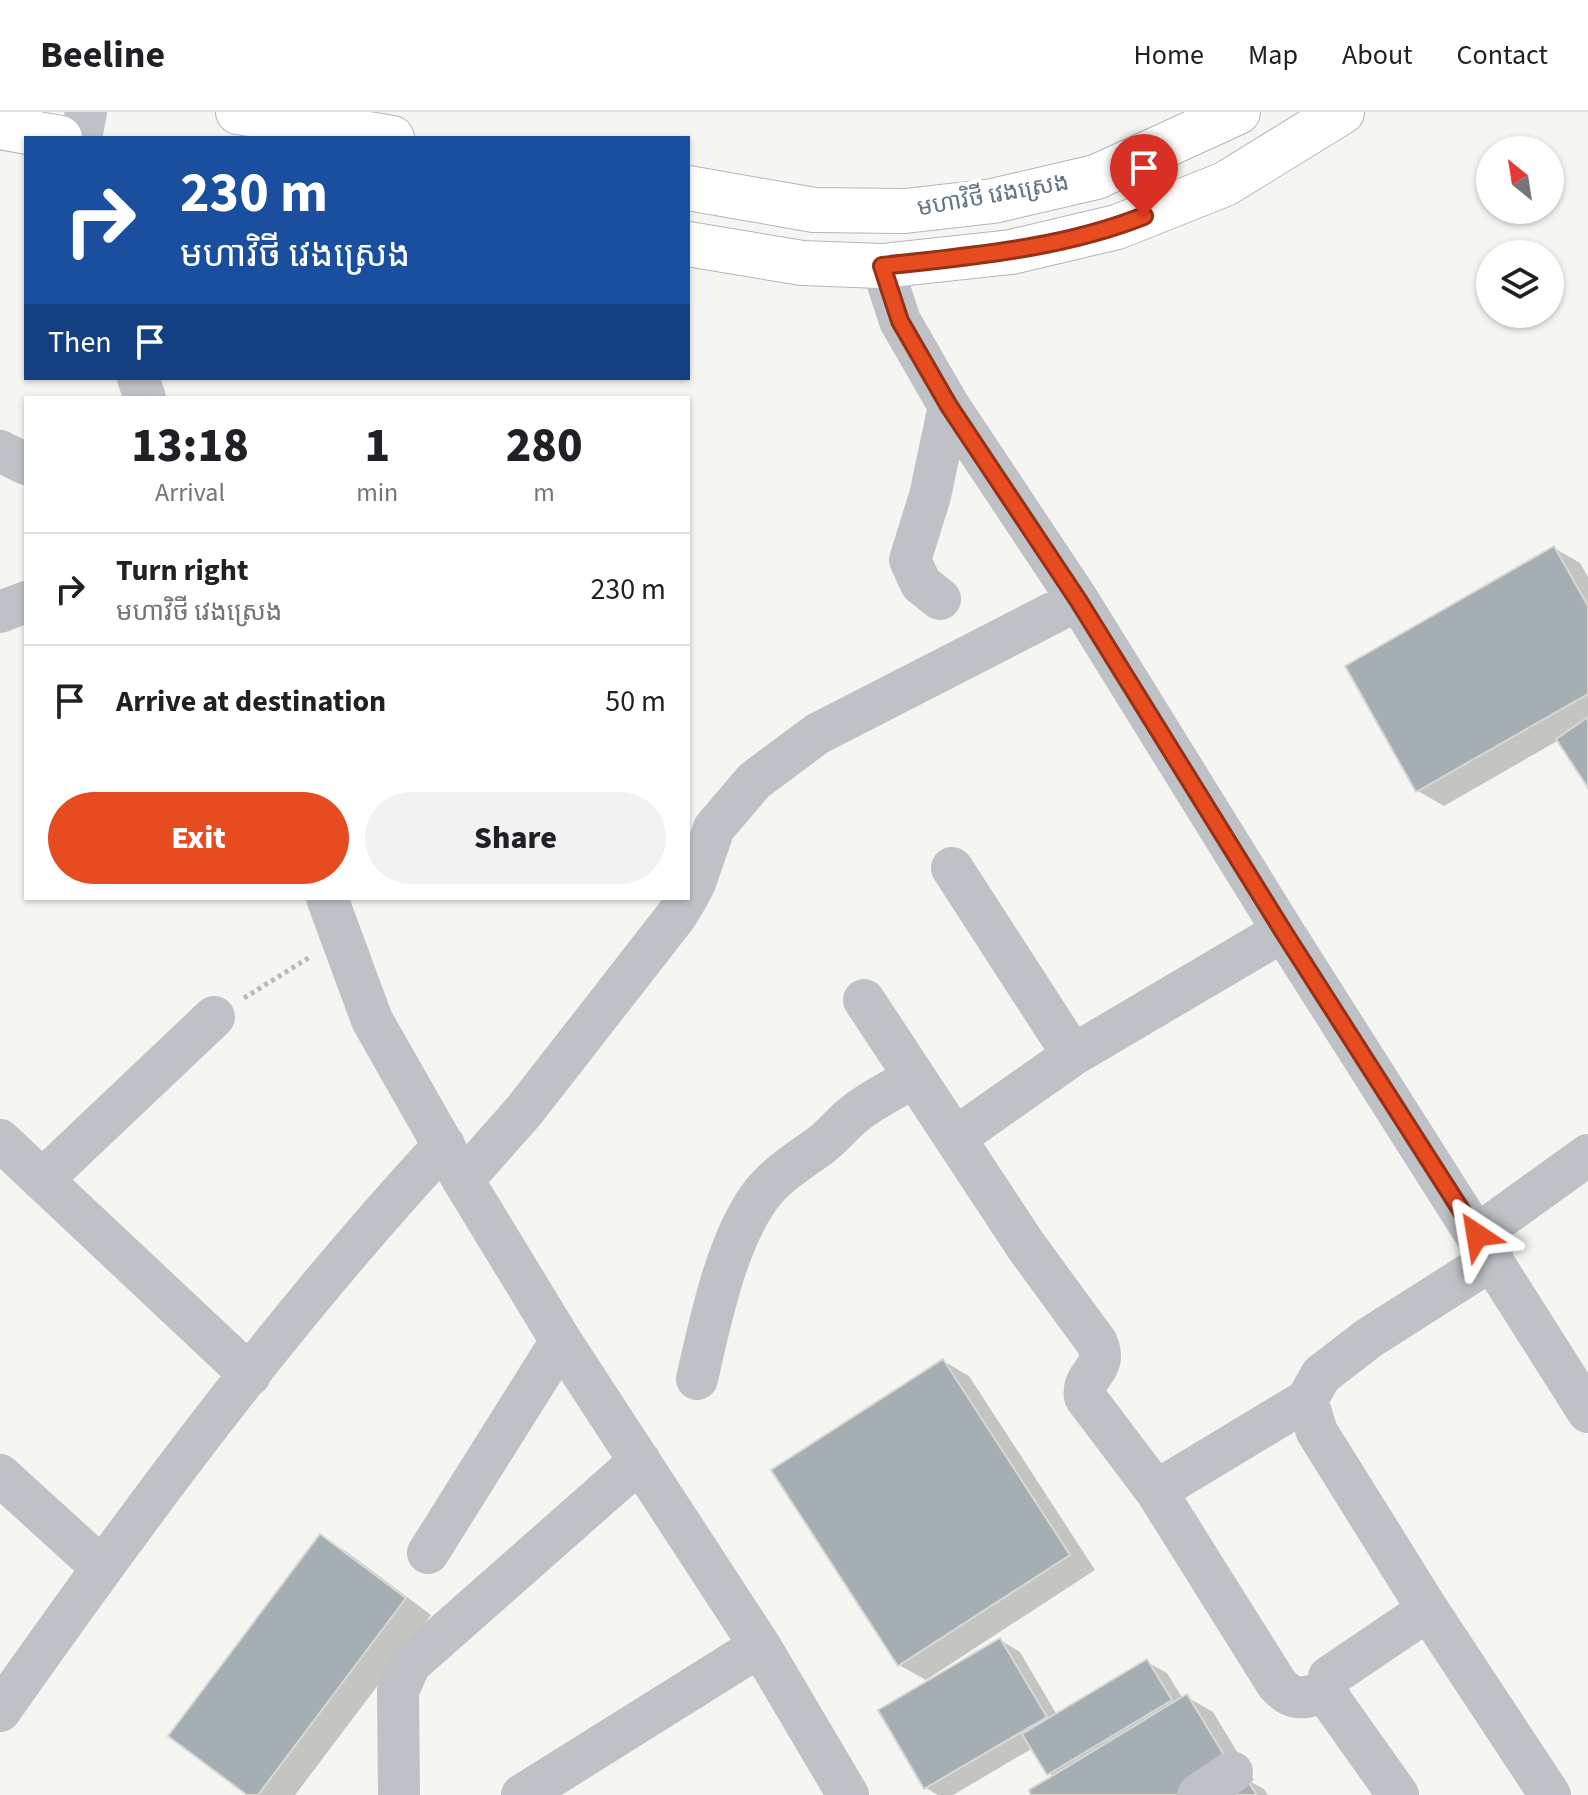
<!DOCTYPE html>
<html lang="en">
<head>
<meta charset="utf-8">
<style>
  :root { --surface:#fff; --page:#f2f2f2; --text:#202124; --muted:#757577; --line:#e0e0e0; --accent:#e74b20 }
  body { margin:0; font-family:"Source Sans 3","Noto Sans Khmer",sans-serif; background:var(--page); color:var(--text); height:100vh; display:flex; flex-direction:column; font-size:30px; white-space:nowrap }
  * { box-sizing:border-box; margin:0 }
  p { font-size:26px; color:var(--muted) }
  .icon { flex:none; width:44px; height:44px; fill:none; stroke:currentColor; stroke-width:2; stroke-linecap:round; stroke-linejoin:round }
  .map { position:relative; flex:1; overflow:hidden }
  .side { position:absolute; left:24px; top:284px; width:666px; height:504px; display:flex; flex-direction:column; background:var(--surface); border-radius:0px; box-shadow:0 2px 6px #0004 }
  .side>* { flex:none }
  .top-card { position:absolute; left:24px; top:24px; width:666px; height:244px; border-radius:0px; box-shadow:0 2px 6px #0004; background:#1a4fa0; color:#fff; overflow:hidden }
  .needle { width:52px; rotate:330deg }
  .tools { position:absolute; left:1476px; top:24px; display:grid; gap:16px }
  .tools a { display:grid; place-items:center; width:88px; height:88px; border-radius:50%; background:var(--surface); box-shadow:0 2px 6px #0004; font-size:40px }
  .pin { position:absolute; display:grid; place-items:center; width:68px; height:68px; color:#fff; margin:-82px -34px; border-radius:50% 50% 50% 0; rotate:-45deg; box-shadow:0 0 8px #0007 }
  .pin .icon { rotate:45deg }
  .me { position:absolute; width:88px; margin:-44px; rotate:327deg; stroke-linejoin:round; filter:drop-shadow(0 0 6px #0008) }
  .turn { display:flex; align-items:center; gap:28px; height:168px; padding:0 24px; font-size:36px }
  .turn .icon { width:104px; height:104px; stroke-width:2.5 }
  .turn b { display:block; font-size:56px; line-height:68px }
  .then { display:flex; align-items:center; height:76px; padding:0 24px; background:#0003; gap:16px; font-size:30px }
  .eta { display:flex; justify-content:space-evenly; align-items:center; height:136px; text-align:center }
  .eta b { font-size:48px; font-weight:800; line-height:56px }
  .primary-button { display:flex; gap:16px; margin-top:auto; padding:16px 24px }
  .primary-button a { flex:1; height:92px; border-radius:48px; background:var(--accent); color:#fff; font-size:32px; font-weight:800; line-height:92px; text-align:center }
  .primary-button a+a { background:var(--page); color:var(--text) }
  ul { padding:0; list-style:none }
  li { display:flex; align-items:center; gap:24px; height:112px; padding:0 24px; border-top:2px solid var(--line) }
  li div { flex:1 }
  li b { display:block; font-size:30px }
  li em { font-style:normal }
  header { display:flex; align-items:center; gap:48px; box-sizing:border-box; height:112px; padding:0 40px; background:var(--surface); border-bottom:2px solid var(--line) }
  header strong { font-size:38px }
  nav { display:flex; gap:44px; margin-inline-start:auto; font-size:28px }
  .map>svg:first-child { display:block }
  .shadow { fill:#0003 }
  .building { fill:#a5aeb3; stroke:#d7d7d4; stroke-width:2 }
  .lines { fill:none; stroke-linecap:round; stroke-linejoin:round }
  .major-casing { stroke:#b1b6ba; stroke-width:46 }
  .path { stroke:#b8bbbd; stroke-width:5; stroke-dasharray:4 4; stroke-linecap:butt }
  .minor { stroke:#bec2c6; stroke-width:42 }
  .major { stroke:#fff; stroke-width:44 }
  .route-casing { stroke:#963115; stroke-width:20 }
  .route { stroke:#e74b20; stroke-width:14 }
  .labels { text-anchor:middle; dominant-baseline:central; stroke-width:8; stroke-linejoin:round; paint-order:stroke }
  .street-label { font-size:24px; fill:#647683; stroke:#fff }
</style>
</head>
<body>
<header>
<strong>Beeline</strong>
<nav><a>Home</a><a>Map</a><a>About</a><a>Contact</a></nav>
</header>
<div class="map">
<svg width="1588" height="1683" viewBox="0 0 1588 1683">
  <rect width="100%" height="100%" fill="#f5f5f1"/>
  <!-- shadow -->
  <path class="shadow" d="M1554,436L1580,451L1588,465V672L1559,628L1444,694L1418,679Z
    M943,1249L969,1264L1095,1458L926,1568L899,1553Z
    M321,1425L347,1440L431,1503L295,1683H251Z
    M1000,1528L1020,1540L1057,1603L1147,1550L1167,1561L1183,1587L1187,1585L1213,1600L1254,1668L1251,1670L1264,1677L1268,1683H1034L1055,1665L1049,1661L1033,1636L953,1683H938L926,1676Z"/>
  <!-- building -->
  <path class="building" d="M1554,434L1588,494V582L1416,680L1345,554Z
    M1588,605V676L1556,627Z
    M943,1247L1070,1443L898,1554L771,1358Z
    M320,1422L406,1486L258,1683H247L168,1624Z
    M1000,1526L1047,1605L924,1677L878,1598Z
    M1147,1547L1172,1588L1047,1663L1022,1622Z
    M1187,1582L1230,1653L1179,1683H1031L1029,1678Z
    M1244,1664L1257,1683H1215Z"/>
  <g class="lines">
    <!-- major casing -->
    <g class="major-casing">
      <path id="major" d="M238,0L392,26
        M0,15L60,26
        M688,76L814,98L905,99L993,89L1096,65L1238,0
        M688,132L802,151L882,154L1011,140L1117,115L1225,72L1342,0"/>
    </g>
    <!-- path -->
    <path class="path" d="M244,886L310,845"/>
    <!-- minor -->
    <path class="minor" d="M81,26L86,0
      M882,154L900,209L949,294L1078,488L1283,819L1588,1300
      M138,266L145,286
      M0,339L26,352
      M940,487L921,472L910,448L930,384L949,294
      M0,500L26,490
      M952,756L1073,943
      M688,784L695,771L714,716L754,669L817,622L1078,488
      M327,786L372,908L463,1068L561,1229L760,1534L848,1683
      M864,888L1026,1134L1097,1231C1109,1259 1081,1261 1085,1285L1156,1379L1277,1572C1295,1592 1304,1585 1328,1580
      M955,1026L1073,943L1283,819
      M0,1028L250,1263
      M42,1068L214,905
      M463,1068L524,999L676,804L687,786
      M1477,1123L1588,1043
      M1493,1147L1369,1226L1321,1263L1307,1288L1317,1320L1428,1498L1550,1683
      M697,1267C710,1210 727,1125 764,1079C780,1060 802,1047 821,1033C833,1024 841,1013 852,1004C870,988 894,978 914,965
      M0,1363L101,1455
      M1156,1379L1307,1288
      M428,1441L561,1229
      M0,1599C138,1403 281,1209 444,1033
      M399,1683L398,1579L410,1552L640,1349
      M522,1683L760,1534
      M1198,1683L1232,1660
      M1398,1683L1332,1590L1328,1580L1329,1565L1428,1498"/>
    <!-- major -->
    <use href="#major" class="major"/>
  </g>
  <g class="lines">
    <!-- route casing -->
    <g class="route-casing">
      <path id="route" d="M1144,104C1061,137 970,144 882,154L900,209L949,294L1078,488L1283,819L1477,1123"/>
    </g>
    <!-- route -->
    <use href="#route" class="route"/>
  </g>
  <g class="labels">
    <!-- street labels -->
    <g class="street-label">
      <text transform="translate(993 83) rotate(-10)">មហាវិថី វេងស្រេង</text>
    </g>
  </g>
</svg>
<div class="tools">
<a><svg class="needle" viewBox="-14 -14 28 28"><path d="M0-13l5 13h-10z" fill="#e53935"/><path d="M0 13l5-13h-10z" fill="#757577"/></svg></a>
<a><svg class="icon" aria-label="layers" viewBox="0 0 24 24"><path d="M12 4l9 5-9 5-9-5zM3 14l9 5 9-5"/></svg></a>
</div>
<div class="pin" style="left:1144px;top:104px;background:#d93025"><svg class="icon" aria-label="arrive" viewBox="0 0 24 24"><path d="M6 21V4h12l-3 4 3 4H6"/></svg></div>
<svg class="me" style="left:1477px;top:1123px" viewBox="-20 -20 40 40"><path d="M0-17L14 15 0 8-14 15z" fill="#e74b20" stroke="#fff" stroke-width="4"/></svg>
<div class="top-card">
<div class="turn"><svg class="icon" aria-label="right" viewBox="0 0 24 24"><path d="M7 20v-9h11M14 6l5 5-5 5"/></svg><div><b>230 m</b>មហាវិថី វេងស្រេង</div></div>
<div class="then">Then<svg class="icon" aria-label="arrive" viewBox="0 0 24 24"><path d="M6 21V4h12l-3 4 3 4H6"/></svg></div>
</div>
<section class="side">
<div class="eta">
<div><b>13:18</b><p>Arrival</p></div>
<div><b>1</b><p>min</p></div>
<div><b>280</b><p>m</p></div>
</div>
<ul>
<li><svg class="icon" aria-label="right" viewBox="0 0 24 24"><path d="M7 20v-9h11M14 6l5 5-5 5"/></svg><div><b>Turn right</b><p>មហាវិថី វេងស្រេង</p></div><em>230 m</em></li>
<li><svg class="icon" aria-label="arrive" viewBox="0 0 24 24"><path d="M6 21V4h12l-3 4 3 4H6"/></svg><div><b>Arrive at destination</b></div><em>50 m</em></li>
</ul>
<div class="primary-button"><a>Exit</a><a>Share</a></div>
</section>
</div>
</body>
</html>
